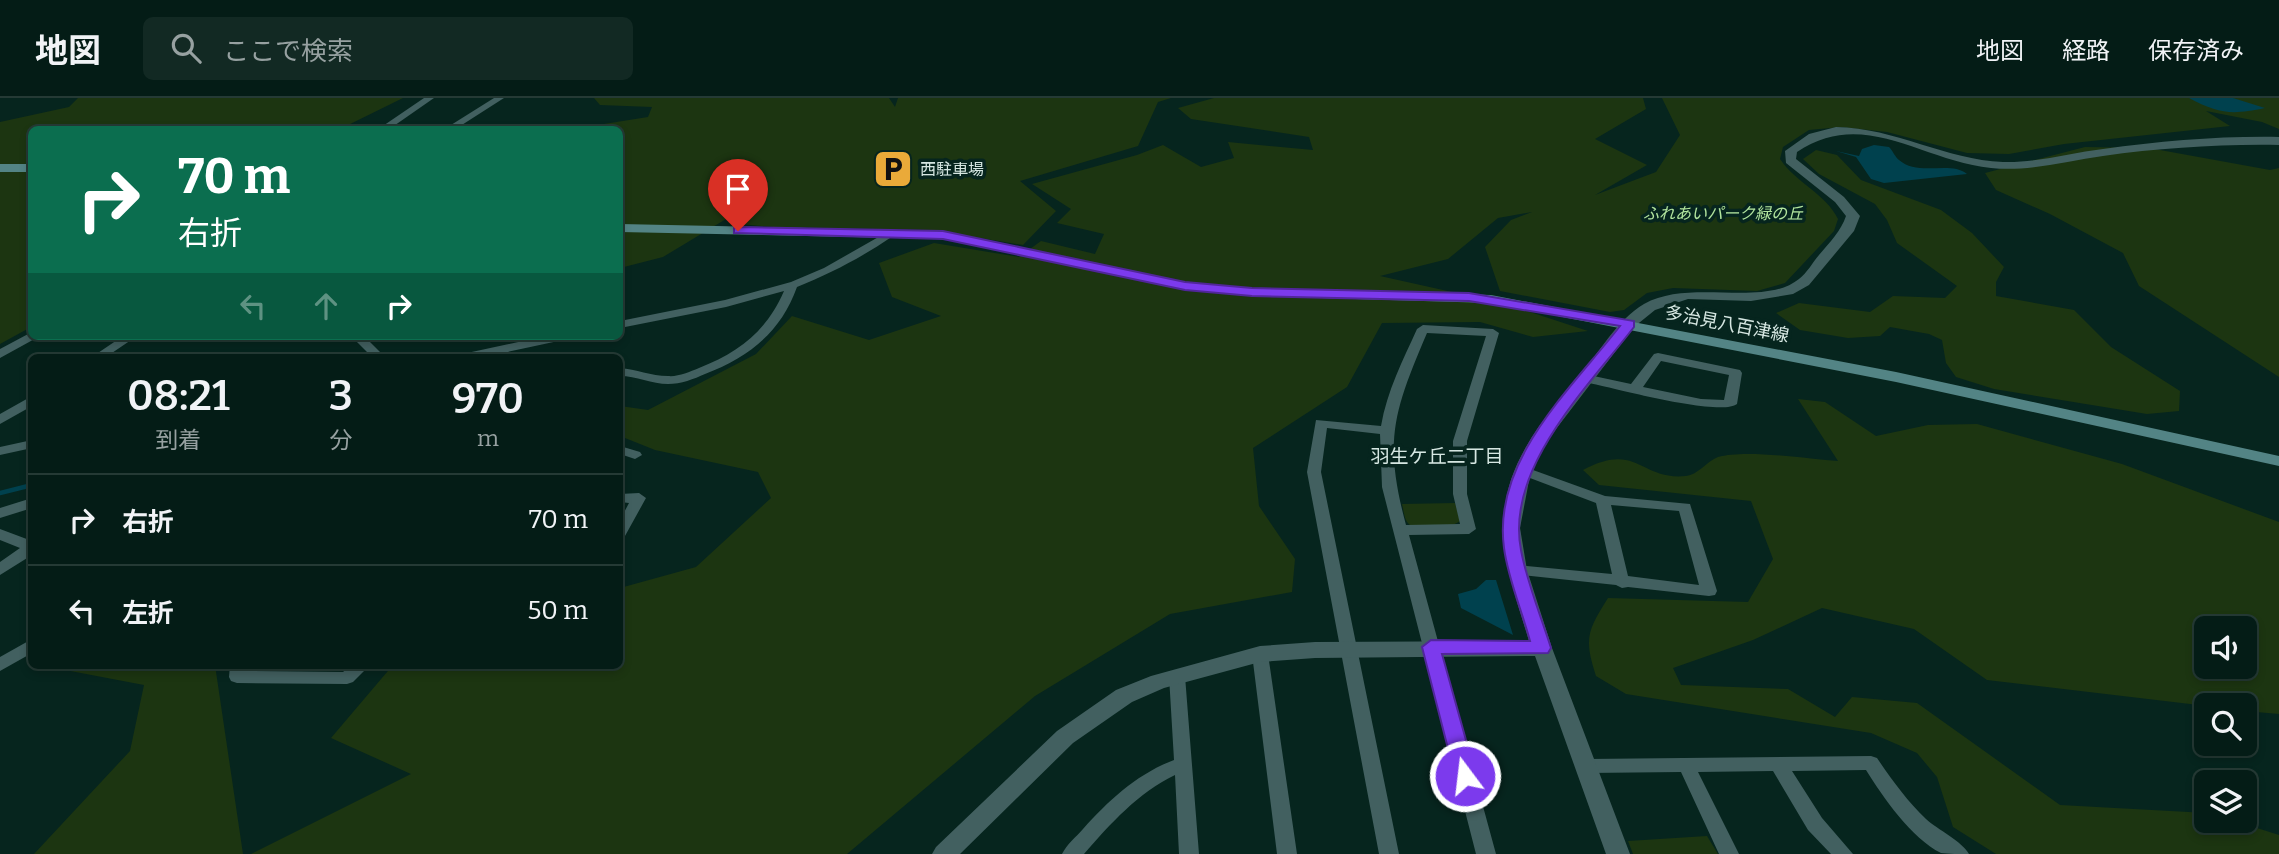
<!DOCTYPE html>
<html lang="ja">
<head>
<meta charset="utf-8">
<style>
  :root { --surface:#041c16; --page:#122923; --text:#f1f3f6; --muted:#97a1a1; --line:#253a35 }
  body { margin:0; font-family:Bitter,"Noto Sans JP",serif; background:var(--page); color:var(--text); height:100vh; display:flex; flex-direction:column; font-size:26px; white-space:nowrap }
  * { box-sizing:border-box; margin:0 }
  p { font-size:23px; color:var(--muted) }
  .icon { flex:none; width:38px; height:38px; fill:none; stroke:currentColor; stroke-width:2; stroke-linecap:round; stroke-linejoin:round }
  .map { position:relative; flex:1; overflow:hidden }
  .details { position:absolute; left:28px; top:256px; width:595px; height:315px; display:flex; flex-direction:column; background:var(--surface); border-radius:10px; box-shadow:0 4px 10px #0003,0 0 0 2px var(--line) }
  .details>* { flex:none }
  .top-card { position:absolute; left:28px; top:28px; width:595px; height:214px; border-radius:10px; box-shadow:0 4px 10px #0003,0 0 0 2px var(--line); background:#0b6e4f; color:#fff; overflow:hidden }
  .fabs { position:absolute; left:2194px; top:518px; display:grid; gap:14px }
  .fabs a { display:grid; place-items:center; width:63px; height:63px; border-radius:10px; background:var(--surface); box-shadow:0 4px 10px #0003,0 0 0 2px var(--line); font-size:35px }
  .pin { position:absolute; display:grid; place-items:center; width:60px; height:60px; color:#fff; margin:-72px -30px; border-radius:50% 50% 50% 0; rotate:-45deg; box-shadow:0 0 7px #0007 }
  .pin .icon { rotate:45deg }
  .me { position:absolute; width:77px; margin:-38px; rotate:345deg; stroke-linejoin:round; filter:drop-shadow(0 0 5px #0008) }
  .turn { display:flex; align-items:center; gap:24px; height:147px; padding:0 35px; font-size:32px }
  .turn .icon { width:91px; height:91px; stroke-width:2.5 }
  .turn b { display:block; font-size:49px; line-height:60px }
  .lanes { display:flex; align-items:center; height:66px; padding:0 35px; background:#0003; justify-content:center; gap:35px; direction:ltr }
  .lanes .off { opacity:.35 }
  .eta { display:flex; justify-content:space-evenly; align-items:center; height:119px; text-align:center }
  .eta b { font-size:42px; font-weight:600; line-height:49px }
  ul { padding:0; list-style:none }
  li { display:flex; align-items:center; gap:21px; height:91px; padding:0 35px; border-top:2px solid var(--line) }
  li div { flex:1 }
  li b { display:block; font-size:26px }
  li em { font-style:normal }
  header { display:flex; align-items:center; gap:42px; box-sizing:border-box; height:98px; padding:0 35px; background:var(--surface); border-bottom:2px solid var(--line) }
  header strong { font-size:33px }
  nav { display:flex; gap:38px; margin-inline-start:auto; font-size:24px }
  .search { width:490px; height:63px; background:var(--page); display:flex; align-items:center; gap:18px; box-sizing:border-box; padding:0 24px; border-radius:10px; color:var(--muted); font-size:26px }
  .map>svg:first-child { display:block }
  .green { fill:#1c3511; fill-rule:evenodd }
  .water { fill:#00414e }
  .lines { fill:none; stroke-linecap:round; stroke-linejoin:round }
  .stream { stroke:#00414e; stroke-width:4.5 }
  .minor { fill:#426060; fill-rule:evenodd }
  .tertiary { fill:#426060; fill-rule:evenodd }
  .secondary { fill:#538485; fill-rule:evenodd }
  .route { fill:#7c3aed; stroke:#51269a; stroke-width:2 }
  .labels { text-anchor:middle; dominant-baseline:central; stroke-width:7; stroke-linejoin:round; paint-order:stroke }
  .far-poi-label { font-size:16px; fill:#d6e7e2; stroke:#06251e; text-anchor:start }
  .far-park-label { font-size:16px; font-style:italic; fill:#b2e59e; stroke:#06251e }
  .street-label { font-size:18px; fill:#d6e7e2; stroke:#06251e }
  .neighbourhood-label { font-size:19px; fill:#d6e7e2; stroke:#06251e }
</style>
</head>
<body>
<header>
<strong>地図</strong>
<div class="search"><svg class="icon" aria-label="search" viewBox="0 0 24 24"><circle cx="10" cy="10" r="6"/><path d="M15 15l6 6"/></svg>ここで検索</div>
<nav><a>地図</a><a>経路</a><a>保存済み</a></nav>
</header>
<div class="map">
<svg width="2279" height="756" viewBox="0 0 2279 756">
  <rect width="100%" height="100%" fill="#06251e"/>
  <!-- green -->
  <path class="green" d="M78,0H403L340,31L32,32L31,229L0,246V24L69,9Z
    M594,0H889L895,9L898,0H1171L1158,4L1138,48L1020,83L1056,113L1023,147L931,132L773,129L728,125L736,115L663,159L620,170V32H566L648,19L652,9L600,7Z
    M1214,0H1643L1646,11L1595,41L1647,67L1595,97L1656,74L1680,37L1662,0H2279V31L2262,24L2206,13L2230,28L2064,46L2009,56L1967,55L1887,34L1841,29L1809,32L1783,49L1780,61C1796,85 1825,95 1838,121L1834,133L1785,185L1757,193L1673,190L1647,195L1624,212L1610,214L1500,193L1485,149L1511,122L1532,114L1498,120L1448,161L1380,178L1506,206L1588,233L1533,239L1480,224L1382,225L1347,289L1253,350L1259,408L1295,461L1292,494L1170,516L1035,598L847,756H251L411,676L331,640L393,567H620V490L696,469L771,400L758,374L655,352L620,338V308L648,312L756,256L792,218L869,242L941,218L892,199L879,165L934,145L1019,159L1041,143L1095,156L1104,136L1057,125L1071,111L1032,86L1137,57L1163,47L1201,69L1234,60L1228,44L1313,52L1309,39L1191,21L1178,10Z
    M2085,49L2149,50L2270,72L2279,70V279L2139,188L2123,155L2050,116L1996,92L1985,75Z
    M1816,52L1837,57L1861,82L1941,112L1972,135L2004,169L1996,184V198L2074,212L2111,249L2180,293L2179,313L2147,316L1994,291L1956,279L1946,265L1942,242L1929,236L1890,229L1880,238L1848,240L1800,232L1776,215L1799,205L1870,214L1893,198L1945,200L1957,188L1897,145L1887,122L1875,106L1819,76L1803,61Z
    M1798,301L1825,304L1876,338L1928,327L1977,326L2122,366L2279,424V616L2245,613V607L2207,608L1987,582L1914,531L1822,510L1753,542L1673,570L1681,587L1788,591L1835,619L1852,599L1917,605L2060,707L2207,715V723H2235L2279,737V756H1996L1953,729L1937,679L1917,655L1871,635L1626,596L1596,578C1584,541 1587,533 1608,500L1748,504L1773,461L1751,403L1599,387L1583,372C1638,343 1640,383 1686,378C1698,377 1707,363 1718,359C1746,351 1808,361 1838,363ZM2207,530H2245V569H2207Z
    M1455,405L1460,423C1452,430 1421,433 1410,427C1404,423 1404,413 1402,406Z
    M74,567H215L243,756H34L130,653L144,587L60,571Z
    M1707,738L1718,756H1633L1628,743Z"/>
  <!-- water -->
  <path class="water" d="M2189,0H2233L2265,10C2232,17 2219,16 2189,0Z
    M1874,47L1889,49C1893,53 1895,59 1899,62C1918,79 1951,62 1967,76L1884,85L1871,81L1856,59L1836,53L1859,58L1862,51Z
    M1486,482H1496L1513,537L1461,510L1458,496L1476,491Z"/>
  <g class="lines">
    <!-- stream -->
    <path class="stream" d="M0,395L32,387"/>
    <!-- minor -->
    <path class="minor" d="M424,0H434L388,32H377Z
      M494,0H504L454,32H443Z
      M889,133L893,134V138C862,159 832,175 797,189C781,234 749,259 705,276C694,281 681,286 668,286C652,286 636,278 620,278V270C636,271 651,278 668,278C678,279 689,274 699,270C739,254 766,234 784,193L726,209L620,230V223L725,202L791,184L824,170Z
      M1423,227L1493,231L1499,235L1467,343V396L1476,431L1469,436L1409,437L1496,756H1476L1382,389L1380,336L1327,330L1321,374L1399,756H1379L1307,374L1316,322L1381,328C1387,293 1403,262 1417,231ZM1427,235L1486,238L1453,343V396L1460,426L1406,427C1383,342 1394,313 1427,235Z
      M30,235L32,238H40L0,260V251Z
      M123,238H137L106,259H92Z
      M351,238H364L385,259H372Z
      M546,238H569L563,242L484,259H461L467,255Z
      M1658,255L1740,272L1742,275L1737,306C1720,319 1614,290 1589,285L1583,281L1589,277L1631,286L1654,256ZM1661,263L1729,277L1724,302L1701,301L1643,289Z
      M32,298V308L0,326V316Z
      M32,342V350L0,357V349Z
      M620,348L640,354L642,357L635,361L620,356Z
      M1522,368L1605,398L1690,406L1717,493L1715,497L1709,498L1628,489L1622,490L1616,487L1512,476L1509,472L1512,468L1517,467L1612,476L1596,405L1517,375L1515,372L1517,369ZM1611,407L1679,413L1699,487L1628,478Z
      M639,395L646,400L625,438L620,440V422L629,405L620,404V396Z
      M32,400V410L0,420V410Z
      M0,431L32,443V457L0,477V464L20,450L0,442Z
      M32,541V555L0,573V559Z
      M1260,550L1266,552L1268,556L1297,756H1277L1252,556L1254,552Z
      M230,567H246V573L343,574L351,567H370L353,584L347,586L237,585L231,583L229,579Z
      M1177,572L1183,574L1185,578L1199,756H1179L1175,677C1138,695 1111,725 1084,756H1062C1067,746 1076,739 1083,731C1109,702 1137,676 1174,662L1169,578L1171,574Z
      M1871,658L1877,660C1892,682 1907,703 1926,721C1937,731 1963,744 1969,756C1960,756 1948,756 1941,755C1911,740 1883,699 1866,672L1792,673L1822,720L1853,756H1831L1808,732L1773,673L1698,674L1739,756H1719L1681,674L1587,675L1581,673L1578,668L1581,663L1587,661Z"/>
    <!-- tertiary -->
    <path class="tertiary" d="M1836,29C1896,30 1946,62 2003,64C2037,65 2070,55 2103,51C2162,43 2220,38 2279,39V47C2220,46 2161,50 2103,58C2066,63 2029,74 1991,70C1921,63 1864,9 1797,54L1796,61L1844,99L1860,118L1854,133L1809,187L1793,196L1751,203L1688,201L1655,212L1634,229L1543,348L1531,372L1520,430L1527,472L1552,550L1630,756H1606L1535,558L1315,560L1260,564L1164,590L1132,604L1073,645L960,756H932L936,749L1057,633L1116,592L1151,578L1260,548L1315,544L1529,543C1508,474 1486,417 1526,349C1540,323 1563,300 1581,277C1599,254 1618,221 1644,206C1690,180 1763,210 1799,181C1807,175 1813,164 1819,157C1830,144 1841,133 1846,118L1835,104L1786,65L1785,53L1809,36Z"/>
    <!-- secondary -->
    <path class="secondary" d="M0,66H32V74H0Z
      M620,126L943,133L1185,184L1252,190L1491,197L1896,274L2279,358V368L1896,284L1491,205L1252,198L1185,192L943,141L620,134Z"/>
  </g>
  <!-- route -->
  <path class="route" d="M738,129L943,133L1185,184L1252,190L1469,195L1634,223V229C1588,289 1505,370 1521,452C1527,485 1541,518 1551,550L1548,555L1442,556L1476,678L1473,684L1465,687L1458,684L1455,678L1422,549L1431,542L1530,543C1522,513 1508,481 1504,450C1492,362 1571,291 1620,228L1469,203L1252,198L1185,192L943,141L734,135V130Z"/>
  <!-- icons -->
  <defs>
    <g id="parking-square" transform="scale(2.0125)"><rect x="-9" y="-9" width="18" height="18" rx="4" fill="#eaaa39" stroke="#06251e"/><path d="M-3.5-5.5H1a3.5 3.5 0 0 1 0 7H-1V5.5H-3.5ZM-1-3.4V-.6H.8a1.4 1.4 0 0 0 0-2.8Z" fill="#111"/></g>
  </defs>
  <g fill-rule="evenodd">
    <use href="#parking-square" x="893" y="71"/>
  </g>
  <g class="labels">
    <!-- far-poi labels -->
    <g class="far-poi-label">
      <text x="920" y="71">西駐車場</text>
    </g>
    <!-- far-park labels -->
    <g class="far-park-label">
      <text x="1723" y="115">ふれあいパーク緑の丘</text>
    </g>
    <!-- street labels -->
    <g class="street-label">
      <text transform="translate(1727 226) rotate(11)">多治見八百津線</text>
    </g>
    <!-- neighbourhood labels -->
    <g class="neighbourhood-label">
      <text x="1437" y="358">羽生ケ丘二丁目</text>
    </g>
  </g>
</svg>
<div class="fabs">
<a><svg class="icon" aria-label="sound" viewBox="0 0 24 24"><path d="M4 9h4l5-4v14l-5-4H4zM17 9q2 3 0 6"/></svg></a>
<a><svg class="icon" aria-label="search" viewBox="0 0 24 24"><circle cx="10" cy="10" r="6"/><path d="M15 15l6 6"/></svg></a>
<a><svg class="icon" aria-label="layers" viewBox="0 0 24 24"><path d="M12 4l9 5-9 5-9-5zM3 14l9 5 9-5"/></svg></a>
</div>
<div class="pin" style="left:738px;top:133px;background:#d93025"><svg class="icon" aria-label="arrive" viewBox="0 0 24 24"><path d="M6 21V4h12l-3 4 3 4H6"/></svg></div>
<svg class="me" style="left:1465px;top:678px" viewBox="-20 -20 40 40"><circle r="17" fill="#7c3aed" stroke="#fff" stroke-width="3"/><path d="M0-11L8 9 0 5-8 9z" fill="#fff"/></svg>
<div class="top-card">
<div class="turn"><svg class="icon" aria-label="right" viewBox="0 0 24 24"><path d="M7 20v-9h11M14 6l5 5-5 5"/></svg><div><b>70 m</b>右折</div></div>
<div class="lanes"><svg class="icon off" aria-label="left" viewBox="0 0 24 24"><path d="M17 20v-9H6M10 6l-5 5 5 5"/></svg><svg class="icon off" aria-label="ahead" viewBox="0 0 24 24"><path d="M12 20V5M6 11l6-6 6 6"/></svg><svg class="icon" aria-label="right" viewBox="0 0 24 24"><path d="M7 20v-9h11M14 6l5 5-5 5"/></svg></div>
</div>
<section class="details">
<div class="eta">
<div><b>08:21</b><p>到着</p></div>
<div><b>3</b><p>分</p></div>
<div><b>970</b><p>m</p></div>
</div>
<ul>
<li><svg class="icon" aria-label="right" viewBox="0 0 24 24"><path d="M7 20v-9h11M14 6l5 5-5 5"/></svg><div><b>右折</b></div><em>70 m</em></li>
<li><svg class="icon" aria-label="left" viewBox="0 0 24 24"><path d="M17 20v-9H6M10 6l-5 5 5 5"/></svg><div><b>左折</b></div><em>50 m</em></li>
</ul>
</section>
</div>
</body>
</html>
